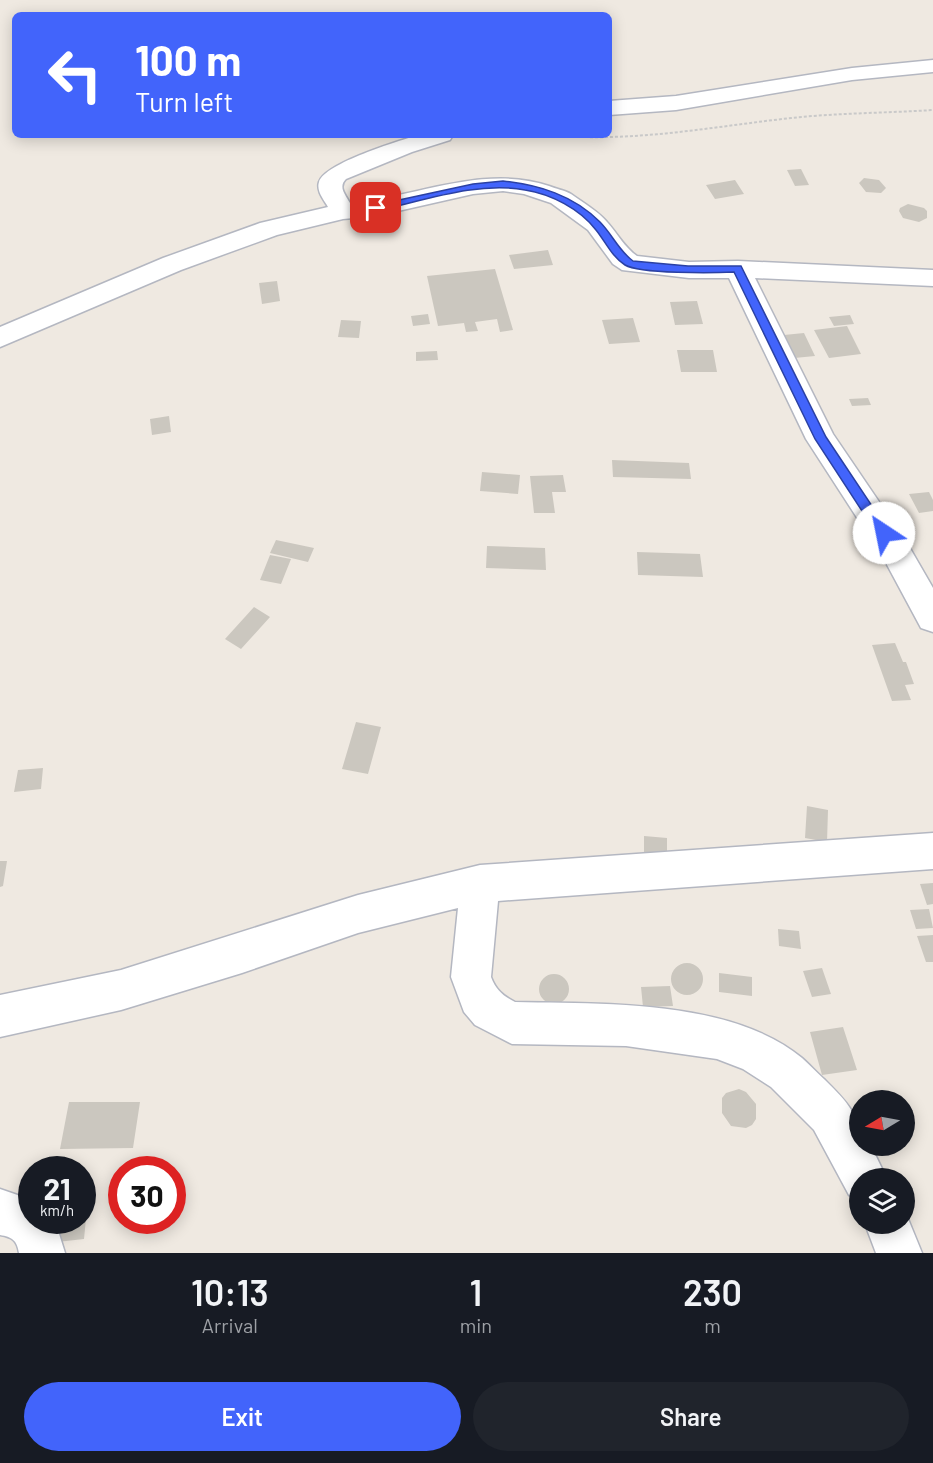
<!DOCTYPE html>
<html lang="en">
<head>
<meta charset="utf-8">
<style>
  :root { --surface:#171b24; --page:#20242c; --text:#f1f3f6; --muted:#9ea1a6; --accent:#4264fb }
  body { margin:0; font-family:Barlow,sans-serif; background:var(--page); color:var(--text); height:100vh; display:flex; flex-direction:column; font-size:22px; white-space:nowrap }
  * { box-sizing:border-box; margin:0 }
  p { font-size:20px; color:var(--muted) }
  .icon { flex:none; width:33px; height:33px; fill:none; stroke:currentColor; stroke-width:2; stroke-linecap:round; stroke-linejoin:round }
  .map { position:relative; height:1253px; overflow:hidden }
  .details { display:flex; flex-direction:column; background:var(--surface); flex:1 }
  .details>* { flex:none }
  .hud { position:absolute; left:12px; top:12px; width:600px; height:126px; border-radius:9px; box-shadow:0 3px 15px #0003; background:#4264fb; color:#fff; overflow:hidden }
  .needle { width:39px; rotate:260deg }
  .buttons { position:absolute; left:849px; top:1090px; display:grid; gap:12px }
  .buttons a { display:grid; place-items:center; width:66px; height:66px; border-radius:50%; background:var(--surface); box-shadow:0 3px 15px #0003; font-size:30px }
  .speed { position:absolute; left:18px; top:1156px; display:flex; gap:12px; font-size:30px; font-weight:700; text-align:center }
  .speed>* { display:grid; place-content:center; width:78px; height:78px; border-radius:50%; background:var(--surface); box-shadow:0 3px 15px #0003; line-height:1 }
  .speed small { font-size:15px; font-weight:400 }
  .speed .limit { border:9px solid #d22; background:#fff; color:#111 }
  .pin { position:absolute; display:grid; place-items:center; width:51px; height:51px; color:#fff; margin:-26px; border-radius:12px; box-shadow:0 3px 9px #0006 }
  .me { position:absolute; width:66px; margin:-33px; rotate:326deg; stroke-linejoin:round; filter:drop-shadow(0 0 4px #0008) }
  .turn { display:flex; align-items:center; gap:21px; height:126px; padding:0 24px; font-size:27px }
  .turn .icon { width:78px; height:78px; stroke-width:2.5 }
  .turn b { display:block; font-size:42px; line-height:51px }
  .eta { display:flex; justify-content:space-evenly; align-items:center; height:102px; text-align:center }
  .eta b { font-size:36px; font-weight:600; line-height:42px }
  .cta { display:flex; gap:12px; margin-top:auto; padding:12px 24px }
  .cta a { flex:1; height:69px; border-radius:36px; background:var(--accent); color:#fff; font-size:24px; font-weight:600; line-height:69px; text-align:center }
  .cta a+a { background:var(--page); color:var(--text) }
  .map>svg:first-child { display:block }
  .building { fill:#cbc7bf }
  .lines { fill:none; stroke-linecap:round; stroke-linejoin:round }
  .minor-casing { stroke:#b4b7c1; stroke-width:3 }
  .path { stroke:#c9c9c9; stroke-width:2; stroke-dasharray:3 2; stroke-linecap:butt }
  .minor { fill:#fff; fill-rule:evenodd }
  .route { fill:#4264fb; stroke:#2b41a3; stroke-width:1.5 }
</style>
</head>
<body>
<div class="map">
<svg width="933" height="1253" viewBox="0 0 933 1253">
  <rect width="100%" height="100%" fill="#efe9e1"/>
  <!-- building -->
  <path class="building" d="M801,169L809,185L795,186L787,170Z
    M864,178L879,180L886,188L881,193L866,192L859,183Z
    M735,180L744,194L715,199L706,185Z
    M908,204L924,208L927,211V218L919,222L903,218L899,211L900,208Z
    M548,250L553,265L514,269L509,255Z
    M495,269L513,330L500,332L497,319L475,322L478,331L466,332L464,323L438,326L427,276Z
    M277,281L280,301L262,304L259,283Z
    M697,301L703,324L675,325L670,302Z
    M428,314L430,324L413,326L411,316Z
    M850,315L854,324L834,326L829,317Z
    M633,318L640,342L609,344L602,320Z
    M341,320L361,321L359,338L338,337Z
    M847,326L861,354L829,358L814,330Z
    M804,333L815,356L784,359L774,336Z
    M677,350H713L717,372H681Z
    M437,351L438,360L416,361V352Z
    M868,398L871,405L852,406L849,399Z
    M169,416L171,432L152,435L150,419Z
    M612,460L689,463L691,479L613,477Z
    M482,472L520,475L518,494L480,491Z
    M563,475L566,492H552L555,513H534L530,476Z
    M929,492L933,500V511L919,513L909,494Z
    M276,540L314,548L308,562L270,553Z
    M487,546L545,548L546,570L486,568Z
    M637,552L700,554L703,577L638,575Z
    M270,555L291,559L281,584L260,580Z
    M254,607L270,617L241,649L225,639Z
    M895,643L903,662H906L914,684L905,685L911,700L892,701L872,645Z
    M356,722L381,727L368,774L342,769Z
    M43,768L41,789L14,792L18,770Z
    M807,806L828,810L827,842L805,838Z
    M644,836L667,838V857L644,855Z
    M0,861H7L3,886L0,887Z
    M933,883V904L927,905L920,884Z
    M929,909L933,928L916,929L910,910Z
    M778,929L799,931L801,949L779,946Z
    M933,935V962H926L917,936Z
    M671 979a16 16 0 1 1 32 0a16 16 0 1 1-32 0Z
    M822,968L831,994L812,997L803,971Z
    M719,973L752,977V996L719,992Z
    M539 989a15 15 0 1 1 30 0a15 15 0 1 1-30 0Z
    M670,986L673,1006L643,1007L641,987Z
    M843,1027L857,1070L822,1075L810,1032Z
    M739,1089L746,1092L756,1104V1119L752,1125L746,1128L731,1126L722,1113V1098L726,1093Z
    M69,1102H140L133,1148L60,1149Z
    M82,1188H89L84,1239L57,1242L60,1221H82Z"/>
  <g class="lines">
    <!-- minor casing -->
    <g class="minor-casing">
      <path id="minor" d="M933,60V72L852,80L676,110L609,115V101L676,96L852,68Z
        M418,135H453L450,140L412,152L346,179C338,187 345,194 350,203C417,197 483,164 549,186C556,189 564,190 571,194C582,202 598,211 607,222C617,233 625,248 637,256L689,262L738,261L933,270V286L755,278L833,434L907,543L933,588V632L921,628L885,561L806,439L729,278H689L622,270L613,264L588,230L551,203L524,194L503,191L473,194L376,216L343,219L277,235L181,270L0,347V327L163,258L260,223L328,207C324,200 316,191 319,182C325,163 399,141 418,135Z
        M933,833V869L498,901L491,977C496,990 503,996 515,1002C602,1004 731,999 802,1058C810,1065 817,1073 825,1080C847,1102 860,1114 860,1146H871L887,1179H860V1199L849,1195L814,1130L771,1087L743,1069L717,1059L626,1046L512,1044L475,1025L464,1012L451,977L458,908L358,933L242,973L121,1010L0,1037V995L121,970L358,895L480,865Z
        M0,1189L32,1200V1221H55L65,1253H19C17,1240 12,1237 0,1235Z
        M904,1209L922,1253H876L865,1224H904Z"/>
    </g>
    <!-- path -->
    <path class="path" d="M550,135C632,143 710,127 791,118C838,113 886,113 933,110"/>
    <!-- minor -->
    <use href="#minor" class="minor"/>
  </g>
  <!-- route -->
  <path class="route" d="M503,181C539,185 573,195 600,222C612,234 619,251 633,261L688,266H741L826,437L890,533L888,537H879L815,439L734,272C713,273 640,274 625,265C612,257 605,241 596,230C580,209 551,194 525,190C477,181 423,201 376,211L371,208L376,205L473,184Z"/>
</svg>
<div class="buttons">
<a><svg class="needle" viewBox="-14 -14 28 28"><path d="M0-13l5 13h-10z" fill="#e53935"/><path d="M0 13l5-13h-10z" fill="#9ea1a6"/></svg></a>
<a><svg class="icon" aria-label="layers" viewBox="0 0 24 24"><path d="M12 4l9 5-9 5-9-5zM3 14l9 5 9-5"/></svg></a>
</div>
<div class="speed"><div>21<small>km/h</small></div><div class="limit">30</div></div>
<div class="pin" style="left:376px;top:208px;background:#d93025"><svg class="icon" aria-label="arrive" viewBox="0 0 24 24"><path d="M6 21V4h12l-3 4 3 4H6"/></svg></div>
<svg class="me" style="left:884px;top:533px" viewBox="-20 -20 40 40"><circle r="19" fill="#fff"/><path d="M0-13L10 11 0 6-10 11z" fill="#4264fb"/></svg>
<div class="hud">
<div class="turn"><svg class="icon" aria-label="left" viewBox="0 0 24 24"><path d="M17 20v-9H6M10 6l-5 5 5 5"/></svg><div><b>100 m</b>Turn left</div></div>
</div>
</div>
<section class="details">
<div class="eta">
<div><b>10:13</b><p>Arrival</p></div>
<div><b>1</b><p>min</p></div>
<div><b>230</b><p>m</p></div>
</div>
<div class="cta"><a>Exit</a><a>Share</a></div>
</section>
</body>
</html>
